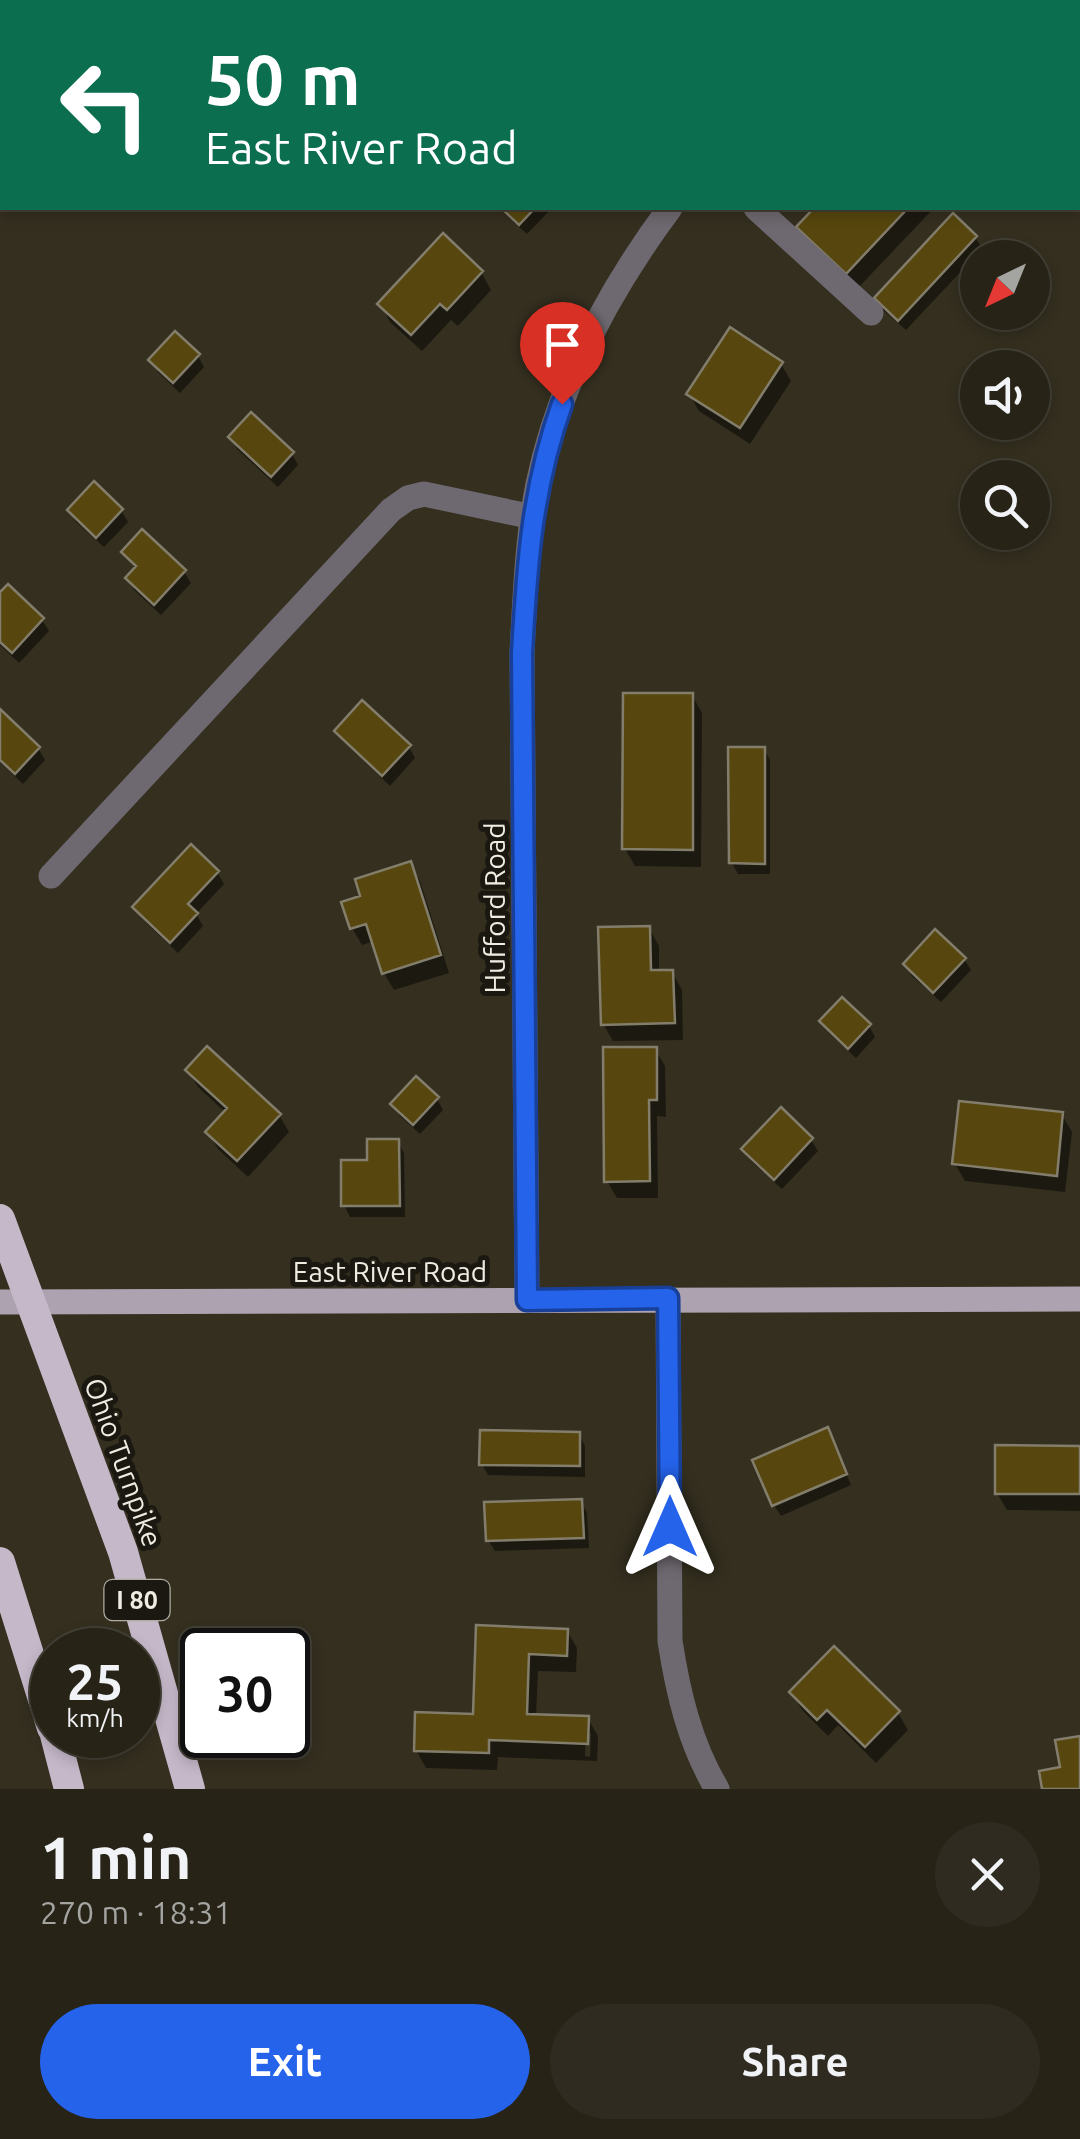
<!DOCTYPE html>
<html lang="en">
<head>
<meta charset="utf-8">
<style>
  :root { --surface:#272317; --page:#2f2b20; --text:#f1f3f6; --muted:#a4a4a1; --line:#434036; --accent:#2563eb }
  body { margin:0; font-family:Ubuntu,sans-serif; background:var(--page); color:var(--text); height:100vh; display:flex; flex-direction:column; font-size:38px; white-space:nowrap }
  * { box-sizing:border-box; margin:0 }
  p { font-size:32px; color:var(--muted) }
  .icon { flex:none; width:55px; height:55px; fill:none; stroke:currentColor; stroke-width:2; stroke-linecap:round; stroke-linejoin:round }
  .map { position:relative; height:1789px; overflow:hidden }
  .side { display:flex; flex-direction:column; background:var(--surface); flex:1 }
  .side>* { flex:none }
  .banner { position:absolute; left:0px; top:0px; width:1080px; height:210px; box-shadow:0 5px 15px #0003,0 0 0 2px var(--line); background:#0b6e4f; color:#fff; overflow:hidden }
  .needle { width:65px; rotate:223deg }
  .tools { position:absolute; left:960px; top:240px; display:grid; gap:20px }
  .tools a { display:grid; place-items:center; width:90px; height:90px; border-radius:50%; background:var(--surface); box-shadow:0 5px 15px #0003,0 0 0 2px var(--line); font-size:50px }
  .speed { position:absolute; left:30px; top:1628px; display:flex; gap:20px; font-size:50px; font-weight:700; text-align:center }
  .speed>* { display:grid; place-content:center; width:130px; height:130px; border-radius:50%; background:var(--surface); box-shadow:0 5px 15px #0003,0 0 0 2px var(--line); line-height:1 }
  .speed small { font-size:25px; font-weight:400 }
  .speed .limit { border:5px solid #111; border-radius:15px; background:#fff; color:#111 }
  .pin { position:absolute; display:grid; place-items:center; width:85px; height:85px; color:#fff; margin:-102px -42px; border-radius:50% 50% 50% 0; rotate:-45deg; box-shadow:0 0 10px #0007 }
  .pin .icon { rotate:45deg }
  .me { position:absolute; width:110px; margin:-55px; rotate:0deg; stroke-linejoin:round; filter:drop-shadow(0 0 8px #0008) }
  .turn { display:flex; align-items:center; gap:35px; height:210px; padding:0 40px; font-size:45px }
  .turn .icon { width:130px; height:130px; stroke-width:2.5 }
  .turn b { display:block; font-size:70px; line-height:85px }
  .round { display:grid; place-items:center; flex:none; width:105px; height:105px; border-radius:52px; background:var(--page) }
  .summary { display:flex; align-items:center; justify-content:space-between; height:170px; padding:0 40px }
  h1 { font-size:60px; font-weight:700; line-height:75px }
  .primary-button { display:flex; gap:20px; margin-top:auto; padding:20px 40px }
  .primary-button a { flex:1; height:115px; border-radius:60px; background:var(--accent); color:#fff; font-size:40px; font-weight:700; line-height:115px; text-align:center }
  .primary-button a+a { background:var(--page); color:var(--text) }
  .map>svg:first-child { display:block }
  .shadow { fill:#0007; fill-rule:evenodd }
  .building { fill:#57470e; stroke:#837d6b; stroke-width:2.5 }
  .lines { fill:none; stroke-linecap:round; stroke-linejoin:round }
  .minor { stroke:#6e6970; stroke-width:25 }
  .major { stroke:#ada2b0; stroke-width:25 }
  .highway { stroke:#c5b8c9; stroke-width:30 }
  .rail-casing { stroke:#9f9b8f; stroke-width:11 }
  .rail { stroke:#1a1810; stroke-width:8; stroke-dasharray:22; stroke-linecap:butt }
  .route-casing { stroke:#184099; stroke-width:25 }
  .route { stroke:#2563eb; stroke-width:18 }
  .labels { text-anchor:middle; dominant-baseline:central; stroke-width:10; stroke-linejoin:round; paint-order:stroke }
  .shield { fill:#1a1810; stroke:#afaca3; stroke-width:2.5 }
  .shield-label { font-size:25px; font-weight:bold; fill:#efece2 }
  .street-label { font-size:28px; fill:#efece2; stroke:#1a1810 }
</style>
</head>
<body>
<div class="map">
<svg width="1080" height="1789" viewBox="0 0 1080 1789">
  <rect width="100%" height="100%" fill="#342f1f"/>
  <!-- shadow -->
  <path class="shadow" d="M498,208H552L527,234Z
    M817,208H934L857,289L809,244L799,227Z
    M975,237L982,249L906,330L883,310L877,298Z
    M481,272L491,290L458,326L451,320L422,351L390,322L381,304Z
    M198,356L204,367L180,393L158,372L152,361Z
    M781,364L791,381L750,444L699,411L689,394Z
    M231,437L292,454L298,465L278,487L237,449Z
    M70,510H121L128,522L104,547L76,522Z
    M142,532L184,572L191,583L161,615L134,590L128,579L137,569L124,552Z
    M0,595L42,620L49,631L19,663L0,645Z
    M692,695L702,713L701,867L635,866L625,849Z
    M0,713L38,748L45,760L23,784L0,762Z
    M337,731L409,747L415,758L390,786L344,742Z
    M764,749L770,760V874H738L732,863Z
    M410,864L420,881L449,973L394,990L384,973L374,941L362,945L352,928L363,898Z
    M217,872L224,884L196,914L203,926L178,953L142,919L135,908Z
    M649,928L659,946V973L672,972L682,990L683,1040L613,1041L603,1024Z
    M964,959L971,970L941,1002L912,976L906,964Z
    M822,1022L869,1026L875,1037L856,1058L829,1033Z
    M655,1049L665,1066L666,1117L657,1116L658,1198H617L607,1181Z
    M188,1070L279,1115L289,1132L248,1177L218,1149L208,1132L226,1113L198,1087Z
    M437,1099L443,1110L420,1134L400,1116L394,1104Z
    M1062,1115L1072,1132L1065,1192L965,1181L955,1164Z
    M811,1140L818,1151L782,1189L751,1161L745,1150Z
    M398,1142L404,1153L405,1217H350L344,1205L369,1162Z
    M579,1434L585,1446V1477L488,1475L482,1464Z
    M833,1442L851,1485L781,1516L774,1505Z
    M1080,1448V1511L1007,1510L997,1493Z
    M581,1502L587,1513L589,1548L495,1551L488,1540Z
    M478,1628L567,1631L577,1648L576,1672L538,1671L536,1717L588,1719L598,1736L597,1761L498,1757L497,1770L426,1768L416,1750L476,1716ZM586,1733H591L590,1757L585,1756Z
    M834,1649L898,1713L908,1730L876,1763L838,1725L828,1736L802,1710L792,1693Z"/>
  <!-- building -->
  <path class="building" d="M501,208H535L519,225Z
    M814,208H908L846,274L796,227Z
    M953,213L977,236L898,321L874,298Z
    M443,233L483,271L447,310L440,304L411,335L377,304Z
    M730,327L783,362L740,428L686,394Z
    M175,331L200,354L173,383L148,360Z
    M251,412L294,452L271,477L228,437Z
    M94,481L123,509L96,538L67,510Z
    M142,529L186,570L154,605L125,578L136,566L121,552Z
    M8,584L44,618L12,653L0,642V592Z
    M623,693H693V850L622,849Z
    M362,700L411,745L382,776L334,731Z
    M0,709L40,747L15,774L0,760Z
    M728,747H765V864L729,863Z
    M191,844L219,871L188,904L198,913L170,943L132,907Z
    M411,861L441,955L382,974L366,924L350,929L341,902L360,896L355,879Z
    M650,926L651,970H673L675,1023L601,1025L598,927Z
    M935,929L966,958L933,993L903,964Z
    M842,997L871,1024L848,1049L819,1021Z
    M207,1046L281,1114L237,1161L205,1132L227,1108L185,1070Z
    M603,1047H657V1100H649L650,1181L604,1182Z
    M416,1076L439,1097L413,1125L390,1104Z
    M959,1101L1063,1112L1057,1176L952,1164Z
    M781,1107L813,1138L774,1180L741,1149Z
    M367,1139H399L400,1206H341V1160H367Z
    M828,1427L847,1474L772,1506L752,1460Z
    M480,1430L580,1432V1466L479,1465Z
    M995,1445L1080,1446V1494H995Z
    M582,1499L584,1538L486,1541L484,1502Z
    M476,1625L568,1629L567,1656L529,1654L527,1714L589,1716L588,1744L489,1740V1753L414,1751L415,1712L473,1714Z
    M834,1646L900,1711L865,1747L827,1710L817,1720L789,1692Z
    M1080,1736V1789H1042L1039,1771L1060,1767L1055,1740Z"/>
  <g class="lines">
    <!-- minor -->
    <path class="minor" d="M864,2L866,0
      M756,208L871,313
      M51,876L391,510L408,498L424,494L533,517
      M668,1299L670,1641C678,1693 690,1744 717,1789
      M527,1300L522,653C525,596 527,539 538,484C559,383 609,290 670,208"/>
    <!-- major -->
    <path class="major" d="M0,1302L1080,1299"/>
    <!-- highway -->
    <path class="highway" d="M0,1219L123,1552L190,1789
      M0,1562L52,1728
      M55,1735L69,1789"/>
    <!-- rail casing -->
    <g class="rail-casing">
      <path id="rail" d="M586,2L821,0
        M0,9H2"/>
    </g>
    <!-- rail -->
    <use href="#rail" class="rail"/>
  </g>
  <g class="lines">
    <!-- route casing -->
    <g class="route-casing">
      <path id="route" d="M562,404C532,488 527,564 522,653L527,1300L668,1298L670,1527"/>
    </g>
    <!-- route -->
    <use href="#route" class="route"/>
  </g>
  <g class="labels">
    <!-- shield labels -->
    <rect class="shield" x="104.5" y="1580" width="65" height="40" rx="8"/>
    <g class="shield-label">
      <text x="137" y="1600">I 80</text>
    </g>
    <!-- street labels -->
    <g class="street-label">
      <text transform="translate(494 908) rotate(-90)">Hufford Road</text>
      <text x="390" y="1271">East River Road</text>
      <text transform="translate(124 1462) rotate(70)">Ohio Turnpike</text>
    </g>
  </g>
</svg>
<div class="tools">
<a><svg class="needle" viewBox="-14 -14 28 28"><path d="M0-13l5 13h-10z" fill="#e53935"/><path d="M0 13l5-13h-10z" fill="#a4a4a1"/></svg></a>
<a><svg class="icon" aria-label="sound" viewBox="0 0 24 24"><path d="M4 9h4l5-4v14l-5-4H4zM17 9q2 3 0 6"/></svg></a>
<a><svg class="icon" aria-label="search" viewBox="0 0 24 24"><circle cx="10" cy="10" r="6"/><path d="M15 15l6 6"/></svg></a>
</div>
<div class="speed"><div>25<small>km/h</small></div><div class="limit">30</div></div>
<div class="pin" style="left:562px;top:404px;background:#d93025"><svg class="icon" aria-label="arrive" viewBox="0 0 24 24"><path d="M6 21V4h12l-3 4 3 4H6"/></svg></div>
<svg class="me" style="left:670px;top:1527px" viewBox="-20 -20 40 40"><path d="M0-17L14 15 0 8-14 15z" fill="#2563eb" stroke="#fff" stroke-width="4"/></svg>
<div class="banner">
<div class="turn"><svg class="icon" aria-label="left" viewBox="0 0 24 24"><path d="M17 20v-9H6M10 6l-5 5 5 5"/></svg><div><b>50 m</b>East River Road</div></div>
</div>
</div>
<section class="side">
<div class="summary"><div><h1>1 min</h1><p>270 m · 18:31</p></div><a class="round"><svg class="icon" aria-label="close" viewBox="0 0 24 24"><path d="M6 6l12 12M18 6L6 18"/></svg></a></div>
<div class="primary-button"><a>Exit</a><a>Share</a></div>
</section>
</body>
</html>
